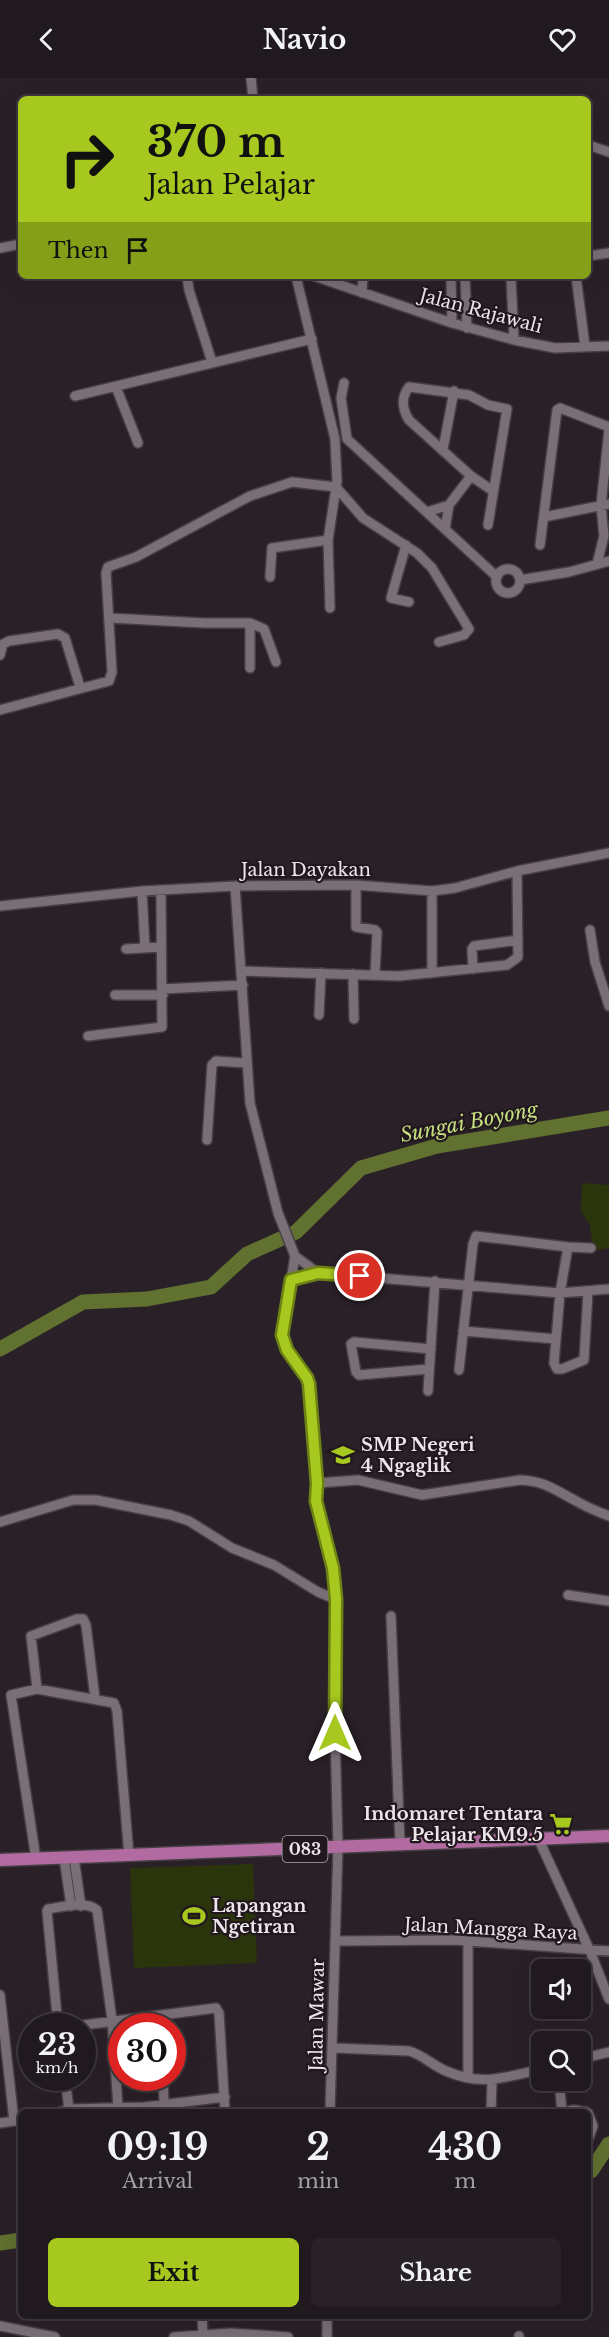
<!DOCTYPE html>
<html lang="en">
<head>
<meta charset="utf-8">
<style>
  :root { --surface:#20191e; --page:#282227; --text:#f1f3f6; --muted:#a2a0a4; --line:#3d383c; --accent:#a7c81f }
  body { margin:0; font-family:"Libre Baskerville",serif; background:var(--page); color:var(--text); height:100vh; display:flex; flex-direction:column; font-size:22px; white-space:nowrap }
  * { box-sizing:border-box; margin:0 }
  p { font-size:20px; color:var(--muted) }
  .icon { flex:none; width:33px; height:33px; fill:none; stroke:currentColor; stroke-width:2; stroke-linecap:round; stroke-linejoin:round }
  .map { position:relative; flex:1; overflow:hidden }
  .sheet { position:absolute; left:18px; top:2031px; width:573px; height:210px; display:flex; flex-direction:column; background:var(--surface); border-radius:9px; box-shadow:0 6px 24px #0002,0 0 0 2px var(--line) }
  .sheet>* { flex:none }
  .top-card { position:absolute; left:18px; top:18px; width:573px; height:183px; border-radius:9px; box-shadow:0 6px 24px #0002,0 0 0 2px var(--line); background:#a7c81f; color:#111; overflow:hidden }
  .buttons { position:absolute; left:531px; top:1881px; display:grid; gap:12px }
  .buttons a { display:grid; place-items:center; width:60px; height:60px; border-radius:9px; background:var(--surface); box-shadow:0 6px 24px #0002,0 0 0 2px var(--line); font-size:30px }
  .speed { position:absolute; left:18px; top:1935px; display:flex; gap:12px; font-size:30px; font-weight:700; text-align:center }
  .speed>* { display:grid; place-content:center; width:78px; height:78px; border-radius:50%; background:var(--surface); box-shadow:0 6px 24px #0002,0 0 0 2px var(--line); line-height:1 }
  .speed small { font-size:15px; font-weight:400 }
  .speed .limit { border:9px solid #d22; background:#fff; color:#111 }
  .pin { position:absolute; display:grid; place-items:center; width:51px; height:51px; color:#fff; margin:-26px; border:3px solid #fff; border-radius:50%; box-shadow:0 2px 6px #0007 }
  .me { position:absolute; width:66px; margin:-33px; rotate:0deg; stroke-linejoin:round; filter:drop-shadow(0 0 4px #0008) }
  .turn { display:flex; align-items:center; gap:21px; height:126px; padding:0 30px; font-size:27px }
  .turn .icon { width:78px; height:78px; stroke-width:2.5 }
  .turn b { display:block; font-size:42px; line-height:51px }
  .then { display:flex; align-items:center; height:57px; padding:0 30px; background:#0003; gap:12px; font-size:22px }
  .eta { display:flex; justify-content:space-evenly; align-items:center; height:102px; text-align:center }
  .eta b { font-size:36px; font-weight:700; line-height:42px }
  .cta { display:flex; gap:12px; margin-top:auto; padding:12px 30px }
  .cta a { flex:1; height:69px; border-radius:9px; background:var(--accent); color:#111; font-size:24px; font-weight:700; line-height:69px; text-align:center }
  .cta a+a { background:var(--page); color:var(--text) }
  header { display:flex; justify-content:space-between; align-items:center; height:78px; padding:0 30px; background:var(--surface); font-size:27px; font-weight:700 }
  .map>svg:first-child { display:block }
  .green { fill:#2b350b }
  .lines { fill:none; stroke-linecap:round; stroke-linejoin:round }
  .river { stroke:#617130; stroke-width:15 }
  .minor-casing { stroke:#473f45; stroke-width:12 }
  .major-casing { stroke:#473f45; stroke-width:15 }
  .minor { stroke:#7a6f76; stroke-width:9 }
  .major { stroke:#b16ba0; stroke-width:12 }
  .route-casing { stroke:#6d8214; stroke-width:15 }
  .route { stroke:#a7c81f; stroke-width:10 }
  .labels { text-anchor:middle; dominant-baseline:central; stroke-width:4.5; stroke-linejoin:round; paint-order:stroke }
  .shield { fill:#21181e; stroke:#afa8ad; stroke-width:1.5 }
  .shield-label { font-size:16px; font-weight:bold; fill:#ece5ea }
  .street-label { font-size:18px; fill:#ece5ea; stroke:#21181e }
  .poi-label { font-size:18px; font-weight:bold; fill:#ece5ea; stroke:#21181e; text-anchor:start }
  .water-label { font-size:20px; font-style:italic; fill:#c5de80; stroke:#21181e }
</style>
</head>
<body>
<header><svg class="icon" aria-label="back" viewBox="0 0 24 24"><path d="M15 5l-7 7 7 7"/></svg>Navio<svg class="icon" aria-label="heart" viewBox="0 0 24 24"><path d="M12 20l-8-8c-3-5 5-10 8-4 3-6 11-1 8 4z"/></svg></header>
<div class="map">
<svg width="609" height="2259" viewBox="0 0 609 2259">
  <rect width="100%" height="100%" fill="#2a2128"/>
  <!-- green -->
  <path class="green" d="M582,1105L609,1107V1170L593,1173L590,1147L581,1133Z
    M253,1786L257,1885L134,1890L130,1790Z"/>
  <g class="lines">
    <!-- river -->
    <path class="river" d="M0,1271L83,1224L147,1221L211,1209L247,1176L296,1154L361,1090L437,1068L609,1040
      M588,2094L591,2093L609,2066
      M0,2165L21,2162"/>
    <!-- minor casing -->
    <g class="minor-casing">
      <path id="minor" d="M251,0L253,21
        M588,67L609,74
        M0,170L21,166
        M588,178L609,175
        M187,198L189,212L212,284
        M296,198L335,361L337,403L328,462L330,530
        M314,198L452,245L514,262L555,270L609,268
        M451,198L452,245
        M465,198L467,250
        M576,198L585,268
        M511,200L514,262
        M362,215L363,198
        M344,305L341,320L347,361L497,499
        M116,309L138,365
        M75,318L312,261
        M443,371L454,313
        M427,434L449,427
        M544,439L609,426
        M488,447L507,331L488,327L469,317L409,309C401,319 402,331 409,342L471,398L493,413
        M445,451L449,427L471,398
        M406,467L391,520L409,524
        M540,467L557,332L560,330L609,349
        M597,486L604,458L601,427L609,352
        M496 503a12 12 0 1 1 24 0a12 12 0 1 1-24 0Z
        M270,499L272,470L328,462
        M520,502L569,494L609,483
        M110,540L204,545H250L264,551L276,584
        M0,577L3,566L9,563L58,556L65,560L80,609
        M250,590V545
        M0,632L109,603L112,594L106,495L108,489L136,479L250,418L292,404L336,409L363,440L417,475L432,490L469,551L464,557L439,564
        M356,807V849L375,852L377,854L375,897
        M235,808L250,1025L278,1135L295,1178L291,1202
        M142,813L145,870
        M432,813V895
        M0,828L142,813L235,808L356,807L432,813L455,810L517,793L609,775
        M590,852L595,884L609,928
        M126,871L161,869
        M473,891L472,871L474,868L518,862
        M242,893L399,898L507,887L518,879L517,793
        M353,896L354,941
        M163,911L243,907
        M115,917H163
        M319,937L321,895
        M88,958L162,949L161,813
        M207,1062L212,987L216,983L245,985
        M568,1169L560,1215L554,1285L557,1291H562L584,1282L588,1214
        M295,1178L318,1195
        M463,1253L556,1261
        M429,1291L359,1297L356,1294L351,1266L354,1264L431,1271
        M459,1292L473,1166L476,1158L568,1169L591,1170
        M428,1313L435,1203
        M317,1405L358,1402L422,1417L520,1402C546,1403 556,1413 578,1424C588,1430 599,1434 609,1438
        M0,1444L73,1422H96L171,1437L189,1443L232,1470L274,1487L318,1514L335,1521
        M568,1517L609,1523
        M391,1538L400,1766
        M37,1611L31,1558L77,1541H83L86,1547L95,1620
        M538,1760L590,1873L609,1921
        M64,1780L71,1828
        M74,1780L81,1828
        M36,1781L11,1617L37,1611L114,1625L117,1633L129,1778
        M335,1863L454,1862L609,1873
        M0,1917L14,2043
        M58,1948L47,1833L48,1831C63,1829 85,1822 97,1832L112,1942L118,2029
        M76,1948L216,1930L219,1935L225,2034
        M334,1970L409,1973C423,1977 432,1987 446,1993C483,2009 505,1999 542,1991
        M580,1981L609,1974
        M65,2000L69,2031
        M163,2000L164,2025
        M468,2000V1863
        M559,2002L562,2034
        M60,2034L69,2031L144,2029L225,2019
        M330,2034L338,1769L335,1655V1521L333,1490L316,1423L317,1405L308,1306C304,1288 285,1276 282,1257L291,1202L318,1195L560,1215L609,1211
        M491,2034L492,2003
        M564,2034L574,2032L586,2034
        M588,2035L593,2048L588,2062
        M0,2045L21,2042
        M202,2238L203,2256
        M0,2248L55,2259
        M174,2259L231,2255L288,2259
        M327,2259V2238
        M519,2259V2258"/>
    </g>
    <!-- major casing -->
    <g class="major-casing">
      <path id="major" d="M0,1782L609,1758"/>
    </g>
    <!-- minor -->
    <use href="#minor" class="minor"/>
    <!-- major -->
    <use href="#major" class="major"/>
  </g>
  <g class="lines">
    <!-- route casing -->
    <g class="route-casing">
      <path id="route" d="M335,1655L336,1521L333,1490L316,1423L317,1405L309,1306L307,1300L287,1272L282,1257L291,1202L318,1195L360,1198"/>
    </g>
    <!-- route -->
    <use href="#route" class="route"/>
  </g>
  <!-- icons -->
  <defs>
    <g id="school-bare" transform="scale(1.8)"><path d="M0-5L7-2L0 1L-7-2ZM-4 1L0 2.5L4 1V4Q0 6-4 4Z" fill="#a7c81f" stroke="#21181e" stroke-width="2.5" paint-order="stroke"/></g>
    <g id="supermarket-bare" transform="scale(1.8)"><path d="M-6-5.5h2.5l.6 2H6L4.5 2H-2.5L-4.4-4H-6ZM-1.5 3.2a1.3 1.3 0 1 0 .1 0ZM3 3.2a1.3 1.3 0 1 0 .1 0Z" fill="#a7c81f" stroke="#21181e" stroke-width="2.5" paint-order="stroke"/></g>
    <g id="stadium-bare" transform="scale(1.8)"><path d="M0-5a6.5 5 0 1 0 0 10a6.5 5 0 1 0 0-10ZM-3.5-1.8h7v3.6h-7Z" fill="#a7c81f" stroke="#21181e" stroke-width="2.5" paint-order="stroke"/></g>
  </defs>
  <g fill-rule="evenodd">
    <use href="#school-bare" x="343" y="1377"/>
    <use href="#supermarket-bare" x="561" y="1746"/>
    <use href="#stadium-bare" x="194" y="1838"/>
  </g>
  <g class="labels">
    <!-- shield labels -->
    <rect class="shield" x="282.5" y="1758" width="45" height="26" rx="4.5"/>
    <g class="shield-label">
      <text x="305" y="1771">083</text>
    </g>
    <!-- street labels -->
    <g class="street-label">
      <text transform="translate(481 233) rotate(15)">Jalan Rajawali</text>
      <text x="306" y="792">Jalan Dayakan</text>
      <text transform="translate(491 1851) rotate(3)">Jalan Mangga Raya</text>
      <text transform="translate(317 1937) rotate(-89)">Jalan Mawar</text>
    </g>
    <!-- poi labels -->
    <g class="poi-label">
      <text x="361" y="1367">SMP Negeri<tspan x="361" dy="21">4 Ngaglik</tspan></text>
      <text x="543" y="1736" text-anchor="end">Indomaret Tentara<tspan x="543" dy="21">Pelajar KM9.5</tspan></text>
      <text x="212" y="1828">Lapangan<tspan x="212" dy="21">Ngetiran</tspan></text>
    </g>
    <!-- water labels -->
    <g class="water-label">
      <text transform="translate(469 1044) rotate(-11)">Sungai Boyong</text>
    </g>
  </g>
</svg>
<div class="buttons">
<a><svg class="icon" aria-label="sound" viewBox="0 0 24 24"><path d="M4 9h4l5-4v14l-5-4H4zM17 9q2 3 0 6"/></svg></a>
<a><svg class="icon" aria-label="search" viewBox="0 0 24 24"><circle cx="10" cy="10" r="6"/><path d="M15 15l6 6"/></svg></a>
</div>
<div class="speed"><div>23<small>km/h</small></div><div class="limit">30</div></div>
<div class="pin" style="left:360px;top:1198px;background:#d93025"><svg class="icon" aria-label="arrive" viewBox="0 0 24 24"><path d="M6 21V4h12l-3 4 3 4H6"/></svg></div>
<svg class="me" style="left:335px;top:1655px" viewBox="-20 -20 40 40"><path d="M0-17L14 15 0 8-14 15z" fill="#a7c81f" stroke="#fff" stroke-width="4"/></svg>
<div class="top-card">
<div class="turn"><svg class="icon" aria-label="right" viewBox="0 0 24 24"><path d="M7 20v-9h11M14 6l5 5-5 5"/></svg><div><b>370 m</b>Jalan Pelajar</div></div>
<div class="then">Then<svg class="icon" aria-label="arrive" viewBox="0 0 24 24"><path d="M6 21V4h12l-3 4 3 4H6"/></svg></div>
</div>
<section class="sheet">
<div class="eta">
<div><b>09:19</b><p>Arrival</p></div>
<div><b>2</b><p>min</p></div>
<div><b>430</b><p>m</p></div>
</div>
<div class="cta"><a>Exit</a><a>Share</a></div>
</section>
</div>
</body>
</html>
